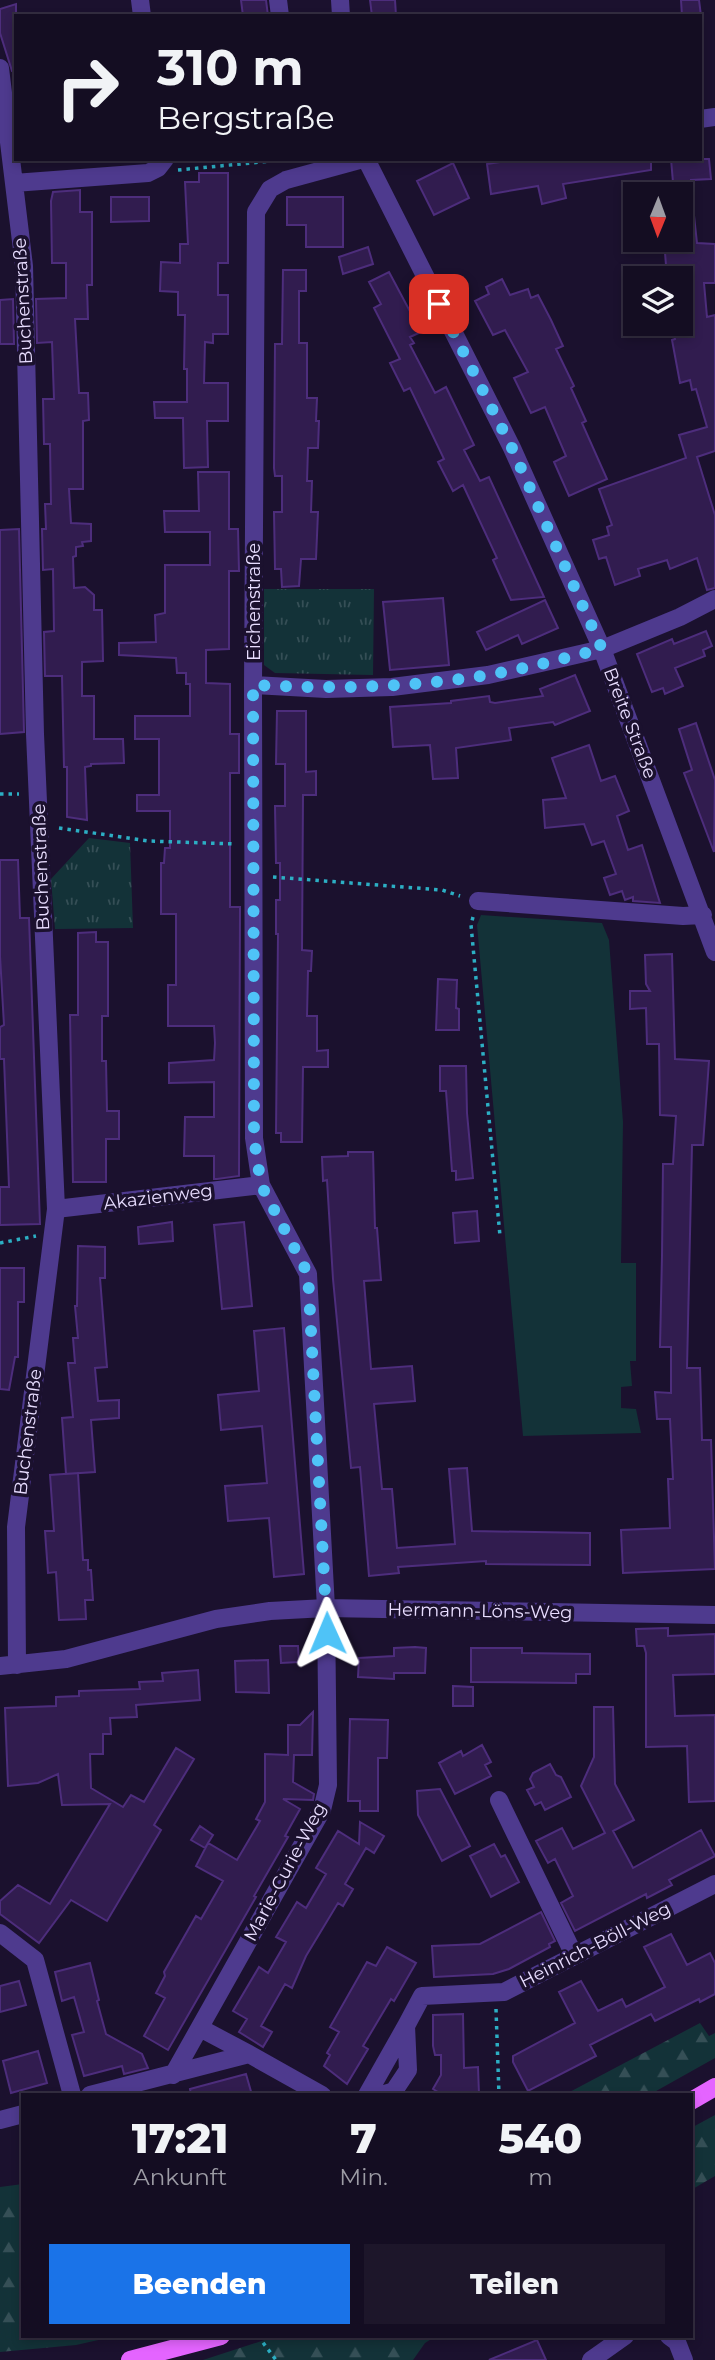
<!DOCTYPE html>
<html lang="de">
<head>
<meta charset="utf-8">
<style>
  :root { --surface:#140d22; --page:#1d162a; --text:#f1f3f6; --muted:#9d9ca5; --line:#332d40; --accent:#1a73e8 }
  body { margin:0; font-family:Montserrat,sans-serif; background:var(--page); color:var(--text); height:100vh; display:flex; flex-direction:column; font-size:26px; white-space:nowrap }
  * { box-sizing:border-box; margin:0 }
  p { font-size:23px; color:var(--muted) }
  .icon { flex:none; width:38px; height:38px; fill:none; stroke:currentColor; stroke-width:2; stroke-linecap:round; stroke-linejoin:round }
  .map { position:relative; flex:1; overflow:hidden }
  .side { position:absolute; left:21px; top:2093px; width:672px; height:245px; display:flex; flex-direction:column; background:var(--surface); border-radius:0px; box-shadow:0 4px 10px #0003,0 0 0 2px var(--line) }
  .side>* { flex:none }
  .hud { position:absolute; left:14px; top:14px; width:688px; height:147px; border-radius:0px; box-shadow:0 4px 10px #0003,0 0 0 2px var(--line); background:#140d22; color:var(--text); overflow:hidden }
  .needle { width:46px; rotate:181deg }
  .fabs { position:absolute; left:623px; top:182px; display:grid; gap:14px }
  .fabs a { display:grid; place-items:center; width:70px; height:70px; border-radius:0px; background:var(--surface); box-shadow:0 4px 10px #0003,0 0 0 2px var(--line); font-size:35px }
  .pin { position:absolute; display:grid; place-items:center; width:60px; height:60px; color:#fff; margin:-30px; border-radius:14px; box-shadow:0 4px 10px #0006 }
  .me { position:absolute; width:77px; margin:-38px; rotate:359deg; stroke-linejoin:round; filter:drop-shadow(0 0 5px #0008) }
  .turn { display:flex; align-items:center; gap:24px; height:147px; padding:0 28px; font-size:32px }
  .turn .icon { width:91px; height:91px; stroke-width:2.5 }
  .turn b { display:block; font-size:49px; line-height:60px }
  .eta { display:flex; justify-content:space-evenly; align-items:center; height:119px; text-align:center }
  .eta b { font-size:42px; font-weight:800; line-height:49px }
  .cta { display:flex; gap:14px; margin-top:auto; padding:14px 28px }
  .cta a { flex:1; height:80px; border-radius:0px; background:var(--accent); color:#fff; font-size:28px; font-weight:800; line-height:80px; text-align:center }
  .cta a+a { background:var(--page); color:var(--text) }
  .map>svg:first-child { display:block }
  .grass { fill:#133238 }
  .forest { fill:url(#forest-firs) }
  .park { fill:url(#park-tufts) }
  .building { fill:#311c4f; stroke:#4d2d7c; stroke-width:2 }
  .lines { fill:none; stroke-linecap:round; stroke-linejoin:round }
  .path { stroke:#2cafc4; stroke-width:3.5; stroke-dasharray:3.5 5; stroke-linecap:butt }
  .minor { stroke:#4e3a8e; stroke-width:18 }
  .major { stroke:#e464ff; stroke-width:18 }
  .route { stroke:#4fc3f7; stroke-width:12; stroke-dasharray:0 21.6 }
  .labels { text-anchor:middle; dominant-baseline:central; stroke-width:7; stroke-linejoin:round; paint-order:stroke }
  .street-label { font-size:18px; fill:#e8ddff; stroke:#1b112e }
</style>
</head>
<body>
<div class="map">
<svg width="715" height="2360" viewBox="0 0 715 2360">
  <defs>
    <pattern id="forest-firs" width="22" height="20" patternUnits="userSpaceOnUse" patternTransform="scale(1.75)"><rect width="22" height="20" fill="#133238"/><path d="M5 1l3.5 6h-7zM16 11l3.5 6h-7z" fill="#354f56"/></pattern>
    <pattern id="park-tufts" width="24" height="20" patternUnits="userSpaceOnUse" patternTransform="scale(1.75)"><rect width="24" height="20" fill="#133238"/><path d="M3 7l-1-3M5 7V3M7 7l1-3M15 17l-1-3M17 17v-4M19 17l1-3" fill="none" stroke="#354f56"/></pattern>
  </defs>
  <rect width="100%" height="100%" fill="#1b112e"/>
  <!-- grass -->
  <path class="grass" d="M481,915L602,923L609,940L623,1122L621,1263H636V1361H630L632,1386L621,1387V1408L636,1409L641,1433L523,1436L477,925Z"/>
  <!-- forest -->
  <path class="forest" d="M700,2023L709,2036L715,2033V2058L649,2095H564Z
    M715,2115V2176L691,2190V2128Z
    M23,2184V2336H116L76,2345L0,2352V2187Z
    M277,2336H436L425,2343L413,2360H203Z"/>
  <!-- park -->
  <path class="park" d="M264,589H374L373,675L275,673L264,665Z
    M89,838L130,843L133,928L55,929L51,879Z"/>
  <!-- building -->
  <path class="building" d="M241,0H266L268,16H243Z
    M370,0H395L396,16H372Z
    M681,0H699L701,16H682Z
    M16,4V71H12L0,33V9Z
    M519,159H651V170L563,184L566,198L542,204L538,186L491,194L487,164Z
    M671,159H709L711,179L691,180L692,194H674Z
    M453,163L469,198L434,215L417,181Z
    M199,173H228V263H218V295H228V334H213V343L205,342L204,383H228V421H207L208,467L184,468L183,418H155L154,402H187V369H184L185,315H178V292L160,291L161,262L180,263V244H188L185,182H199Z
    M80,190V212H92V285H87L88,319H75L79,393H88L89,420L83,421V489H69L71,523L91,524V541L82,542L83,546L76,547V556L73,557L74,588L85,587L94,595V610H102L103,661L82,662V696H94V739H123L124,763L91,764V766L85,767L87,820L67,817V767H64L62,676H45L44,632L54,631L53,569L43,570L42,529H46L45,504H51L50,444H44L43,399H54L52,342L37,343L36,299L66,298V263H52L51,201L53,192Z
    M111,197H149V221L111,222Z
    M287,197H343V247H306V225H287Z
    M681,197H692L697,243L715,244V283H704L707,317L715,315V451L697,457L715,515V588L707,590L697,558L670,569L667,560L638,569L640,576L615,585L606,557L599,559L593,540L609,535L607,527L612,525L599,489L686,458L679,435L707,427L696,389L692,390L690,380L680,383L672,340L675,339L672,324H681V278H667L664,240H681Z
    M368,247L373,264L343,274L339,257Z
    M283,270H306V291H299V343H307V398H317L316,421H319L318,448H308L307,481H312L311,512H318L316,559H301L299,586L282,587L281,569H275L274,512H282V476H275L274,468L275,344H282Z
    M389,272L421,332L410,337L414,343L410,345L435,393L446,387L474,445L464,450L480,481L489,477L544,597L511,600L493,560L497,558L463,485L453,491L438,462L444,459L410,388L404,391L390,363L400,359L374,308L381,304L369,282Z
    M502,279L510,295L528,289L531,298L538,295L551,320L563,346L556,349L574,386L571,388L586,421L582,423L607,479L569,496L554,462L566,456L545,407L531,413L514,378L528,372L505,330L493,335L475,301L489,294L486,287Z
    M13,299L14,344H0V300Z
    M198,472H229V529H238L239,571H229V649L206,650V683L230,684V734H239V773H230V907H240L239,1176L217,1179H214V1156H184L185,1117H214V1082L169,1083V1063L214,1060L215,1043L214,1026H168V985H176V914H161V863H164L165,848H170V811H137V795H159V739H135V716H190V684H186V673H177L176,658L119,655V643L156,642L155,615L165,613V565H210V532H165L164,511H199Z
    M19,529L24,732L0,734V530Z
    M443,598L449,665L390,670L383,602Z
    M545,600L558,628L522,644L518,635L486,650L477,632Z
    M706,631L712,646L703,650L705,656L675,668L683,686L665,694L663,688L652,692L637,654L672,639L674,644Z
    M575,675L590,711L555,725L553,722L509,728L511,740L456,748L458,778L433,779L430,745L393,747L390,707L451,703V701L489,696L490,702L495,703L543,696L540,689Z
    M277,711H306V772L316,771V795H303L302,950L312,951L311,971H308L307,1016H317V1051L328,1050V1067H303L302,1142H281V1133H276L278,934H276V900H280V863H276L275,806H285V764H276Z
    M696,723L715,780L714,852L684,773L692,770L679,729Z
    M589,745L601,781L615,776L629,811L617,816L628,850L642,845L660,903L633,901V897L625,900L622,891L610,895L604,878L616,874L604,841L592,845L584,824L545,828L543,800L566,798L552,758Z
    M0,860H18L20,918H29L40,1224L0,1225V1187H9L4,1059H0V1027L4,1025L0,956Z
    M96,932V942H108V1016H102V1061H106L107,1111H119V1139H106V1182H73L70,1015H78V933Z
    M672,954L675,1059L709,1061L703,1145H692L687,1368H700L702,1440H711L715,1569L623,1573L621,1530L670,1528L668,1479H673L670,1419H657L655,1392L671,1393V1347H660L662,1256L663,1164H673L676,1116L660,1115L659,1044H647L646,1008L630,1009V991H650L646,984L645,955Z
    M438,979L457,980L456,1008L459,1009V1030H436Z
    M440,1066H466L467,1113L473,1178L456,1180V1171H452L446,1091H440Z
    M348,1152H373L375,1228H377L381,1280L364,1281L371,1369L412,1366L415,1401L374,1404L382,1489H392L397,1548L455,1544L449,1469L467,1468L472,1531L590,1533V1565L486,1564V1561L398,1567L399,1573L369,1576L360,1467L351,1468L333,1279L327,1180L323,1181L322,1157L348,1156Z
    M477,1211L479,1241L455,1243L453,1213Z
    M172,1222L173,1241L139,1244L138,1227Z
    M244,1222L252,1306L222,1309L214,1225Z
    M78,1246L105,1247V1278H100L107,1367L95,1368L98,1401L119,1400V1418L91,1420L95,1472L66,1474L62,1418L73,1417L68,1363H75L73,1338H78L75,1306H77Z
    M0,1268H24V1302H18V1357H15L9,1390L0,1389Z
    M284,1328L304,1574L274,1577L269,1518L228,1521L225,1486L267,1483L262,1426L221,1430L218,1395L259,1391L254,1331Z
    M78,1473L83,1560H88V1570H91L93,1600H85L86,1619L59,1620L56,1572L48,1573L45,1531H54L50,1475Z
    M668,1628V1636L715,1634V1674L673,1675L675,1716L715,1715V1801L689,1802L687,1746L646,1747V1653L644,1646H637L636,1629Z
    M280,1646H298L299,1662L281,1663Z
    M415,1647L426,1648L425,1673H394V1679L358,1677L359,1658L394,1656V1648Z
    M471,1648H522V1653L590,1654V1674H576V1683L471,1682Z
    M268,1660L269,1693L236,1692L235,1661Z
    M198,1670L200,1700L136,1705L137,1717L110,1718L111,1734H103V1754H90L91,1788L123,1807L131,1795L144,1802L176,1748L194,1759L154,1825L161,1830L107,1921L71,1900L39,1943L0,1914V1901L18,1885L50,1904L110,1804L62,1805L58,1774L38,1783L8,1786L5,1708L56,1706V1697L79,1696V1691L140,1689L139,1682L163,1681L162,1673Z
    M453,1686L473,1687V1706H453Z
    M594,1707H613L615,1784L634,1820L613,1831L633,1868L701,1830L715,1856L669,1880L672,1885L647,1898L646,1894L575,1931L561,1903L573,1896L555,1859L548,1863L536,1841L562,1828L573,1849L605,1833L581,1786L594,1757Z
    M313,1712L312,1755H294L293,1782L314,1794L313,1800L283,1799L300,1809L285,1836L288,1837L254,1896L256,1897L168,2050L144,2036L165,1998L156,1993L165,1976L164,1972L196,1916L201,1919L223,1881L196,1866L208,1843L237,1860L260,1821L256,1819L265,1802V1754L288,1755V1725H300Z
    M350,1719L388,1720L387,1758H378V1811H360V1801H348Z
    M482,1745L491,1762L485,1765L491,1776L455,1794L439,1763L461,1751L463,1756Z
    M550,1764L556,1775L561,1777L571,1797L545,1810L541,1802L535,1805L527,1790L534,1787L530,1779L533,1773Z
    M440,1789L470,1846L442,1861L418,1815L417,1791Z
    M360,1822L384,1836L374,1853L366,1848L345,1884L353,1889L343,1906L338,1903L306,1956L292,1988L285,1984L261,2026L272,2032L263,2047L239,2032L247,2019L233,2011L259,1967L268,1973L286,1942L276,1937L297,1902L306,1908L326,1874L316,1868L338,1831L359,1844Z
    M200,1826L213,1835L205,1848L191,1840Z
    M494,1844L501,1857L505,1855L519,1882L491,1897L470,1856Z
    M541,1912L555,1941L549,1944L550,1947L509,1969L493,1974L434,1977L432,1946L480,1944Z
    M671,1934L687,1965L710,1953L715,1963V1994L700,2002L699,1999L655,2021L651,2014L590,2045L596,2056L528,2091L513,2062V2056L575,2023L559,1992L581,1981L598,2011L622,1999L626,2007L665,1987L644,1947Z
    M387,1947L416,1963L394,2001L391,1999L363,2046L368,2049L347,2084L324,2066L330,2055L327,2053L339,2032L330,2027L367,1962L376,1966Z
    M90,1963L99,2000L97,2001L106,2034L142,2054L148,2068L124,2074L122,2066L84,2076L72,2035L84,2032L74,1997L62,2001L55,1972Z
    M19,1981L26,2005L0,2012V1986Z
    M463,2014L464,2068L478,2067L479,2094L443,2095L433,2089L441,2075V2055H435L433,2046V2015Z
    M38,2051L47,2083L11,2093L3,2061Z
    M246,2074L252,2095H191L190,2089Z
    M537,2340L546,2360H489Z"/>
  <g class="lines">
    <!-- path -->
    <path class="path" d="M178,170L282,160
      M0,794H19
      M59,828L149,841L236,844
      M273,877L442,890L460,896
      M473,917L471,925L500,1236
      M0,1243L36,1236
      M496,2009L499,2095
      M258,2336L276,2360"/>
    <!-- minor -->
    <path class="minor" d="M140,0L142,16
      M278,0L280,16
      M340,0L341,16
      M0,68L24,266L35,734L56,1209L16,1527L17,1665
      M700,119L715,117
      M366,159L512,448L602,649L715,952
      M14,183L148,173L158,168L165,159
      M253,685L326,689L392,687L488,675L602,649L680,617L715,599
      M478,901L683,916L703,915
      M56,1209L261,1185
      M0,1666L66,1659L216,1619L270,1611L326,1608L715,1615
      M499,1800L574,1955
      M0,1933L35,1960L72,2095
      M200,2028L249,2054
      M173,2075L322,1810L328,1785L326,1608L308,1274L261,1185L254,1138L253,685L256,212L270,189L286,180L363,159
      M90,2095L249,2054L322,2095
      M367,2095L406,2026
      M381,2095L394,2091L408,2070L406,2026L422,1996L504,1992L715,1884
      M0,2120L23,2114
      M669,2336L677,2342L684,2360
      M591,2360L625,2336"/>
    <!-- major -->
    <path class="major" d="M691,2101L715,2087
      M130,2360L221,2336"/>
  </g>
  <g class="lines">
    <!-- route -->
    <path class="route" d="M327,1633L308,1274L261,1185L254,1138L253,685C332,689 409,688 487,675C526,669 564,658 602,649L512,448L439,304"/>
  </g>
  <g class="labels">
    <!-- street labels -->
    <g class="street-label">
      <text transform="translate(23 301) rotate(-93)">Buchenstraße</text>
      <text transform="translate(254 602) rotate(-90)">Eichenstraße</text>
      <text transform="translate(630 723) rotate(69)">Breite Straße</text>
      <text transform="translate(41 867) rotate(-92)">Buchenstraße</text>
      <text transform="translate(158 1197) rotate(-7)">Akazienweg</text>
      <text transform="translate(28 1432) rotate(-83)">Buchenstraße</text>
      <text transform="translate(480 1611) rotate(1)">Hermann-Löns-Weg</text>
      <text transform="translate(285 1872) rotate(-62)">Marie-Curie-Weg</text>
      <text transform="translate(595 1945) rotate(-27)">Heinrich-Böll-Weg</text>
    </g>
  </g>
</svg>
<div class="fabs">
<a><svg class="needle" viewBox="-14 -14 28 28"><path d="M0-13l5 13h-10z" fill="#e53935"/><path d="M0 13l5-13h-10z" fill="#9d9ca5"/></svg></a>
<a><svg class="icon" aria-label="layers" viewBox="0 0 24 24"><path d="M12 4l9 5-9 5-9-5zM3 14l9 5 9-5"/></svg></a>
</div>
<div class="pin" style="left:439px;top:304px;background:#d93025"><svg class="icon" aria-label="arrive" viewBox="0 0 24 24"><path d="M6 21V4h12l-3 4 3 4H6"/></svg></div>
<svg class="me" style="left:327px;top:1633px" viewBox="-20 -20 40 40"><path d="M0-17L14 15 0 8-14 15z" fill="#4fc3f7" stroke="#fff" stroke-width="4"/></svg>
<div class="hud">
<div class="turn"><svg class="icon" aria-label="right" viewBox="0 0 24 24"><path d="M7 20v-9h11M14 6l5 5-5 5"/></svg><div><b>310 m</b>Bergstraße</div></div>
</div>
<section class="side">
<div class="eta">
<div><b>17:21</b><p>Ankunft</p></div>
<div><b>7</b><p>Min.</p></div>
<div><b>540</b><p>m</p></div>
</div>
<div class="cta"><a>Beenden</a><a>Teilen</a></div>
</section>
</div>
</body>
</html>
